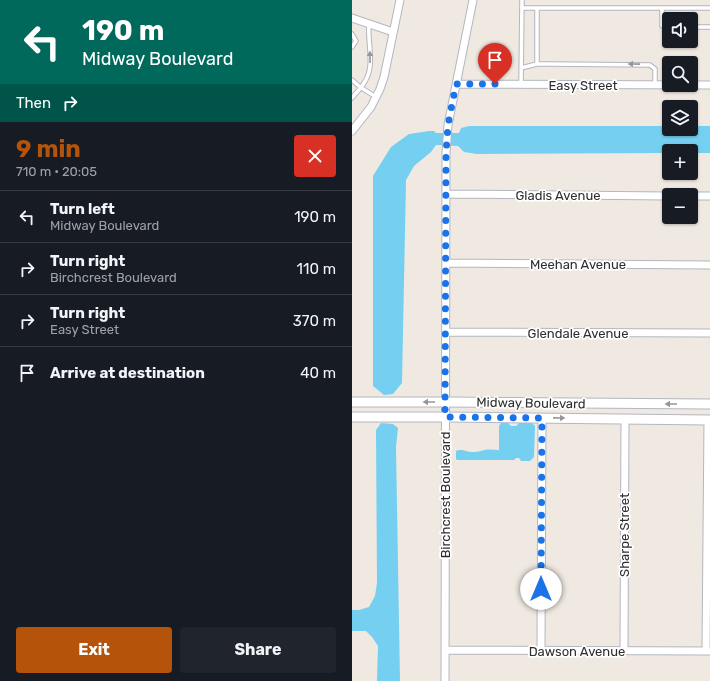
<!DOCTYPE html>
<html lang="en">
<head>
<meta charset="utf-8">
<style>
  :root { --surface:#171b24; --page:#20242c; --text:#f1f3f6; --muted:#9ea1a6; --line:#363941; --accent:#b45309 }
  body { margin:0; font-family:Rubik,sans-serif; background:var(--page); color:var(--text); height:100vh; display:flex; flex-direction:column; font-size:15px; white-space:nowrap }
  * { box-sizing:border-box; margin:0 }
  p { font-size:13px; color:var(--muted) }
  .icon { flex:none; width:22px; height:22px; fill:none; stroke:currentColor; stroke-width:2; stroke-linecap:round; stroke-linejoin:round }
  .map { position:relative; flex:1; overflow:hidden }
  .drawer { display:flex; flex-direction:column; background:var(--surface); width:352px }
  .drawer>* { flex:none }
  .hud { background:#00695c; color:#fff; overflow:hidden }
  .controls { position:absolute; left:310px; top:12px; display:grid; gap:8px }
  .controls a { display:grid; place-items:center; width:36px; height:36px; border-radius:4px; background:var(--surface); box-shadow:0 1px 3px #0004; font-size:20px }
  .pin { position:absolute; display:grid; place-items:center; width:34px; height:34px; color:#fff; margin:-41px -17px; border-radius:50% 50% 50% 0; rotate:-45deg; box-shadow:0 0 4px #0007 }
  .pin .icon { rotate:45deg }
  .me { position:absolute; width:44px; margin:-22px; rotate:0deg; stroke-linejoin:round; filter:drop-shadow(0 0 3px #0008) }
  .turn { display:flex; align-items:center; gap:14px; height:84px; padding:0 16px; font-size:18px }
  .turn .icon { width:52px; height:52px; stroke-width:2.5 }
  .turn b { display:block; font-size:28px; line-height:34px }
  .then { display:flex; align-items:center; height:38px; padding:0 16px; background:#0003; gap:8px; font-size:15px }
  .round { display:grid; place-items:center; flex:none; width:42px; height:42px; border-radius:4px; background:var(--page) }
  .headline { display:flex; align-items:center; justify-content:space-between; height:68px; padding:0 16px }
  h1 { font-size:24px; font-weight:700; line-height:30px; color:var(--accent) }
  .cta { display:flex; gap:8px; margin-top:auto; padding:8px 16px }
  .cta a { flex:1; height:46px; border-radius:4px; background:var(--accent); color:#fff; font-size:16px; font-weight:700; line-height:46px; text-align:center }
  .cta a+a { background:var(--page); color:var(--text) }
  ul { padding:0; list-style:none }
  li { display:flex; align-items:center; gap:12px; height:52px; padding:0 16px; border-top:1px solid var(--line) }
  li div { flex:1 }
  li b { display:block; font-size:15px }
  li em { font-style:normal }
  main { display:flex; flex:1; min-height:0 }
  .map>svg:first-child { display:block }
  .water { fill:#75cff0 }
  .lines { fill:none; stroke-linecap:round; stroke-linejoin:round }
  .service-casing { stroke:#b4b7c1; stroke-width:5.5 }
  .minor-casing { stroke:#b4b7c1; stroke-width:9 }
  .tertiary-casing { stroke:#b4b7c1; stroke-width:11 }
  .service { stroke:#fff; stroke-width:3.5 }
  .minor { stroke:#fff; stroke-width:7 }
  .tertiary { stroke:#fff; stroke-width:9 }
  .oneway { fill:#969696 }
  .route { stroke:#1a73e8; stroke-width:7; stroke-dasharray:0 12.6 }
  .labels { text-anchor:middle; dominant-baseline:central; stroke-width:3.5; stroke-linejoin:round; paint-order:stroke }
  .street-label { font-size:13px; fill:#2e2e2e; stroke:#fff }
</style>
</head>
<body>
<main>
<section class="drawer">
<div class="hud">
<div class="turn"><svg class="icon" aria-label="left" viewBox="0 0 24 24"><path d="M17 20v-9H6M10 6l-5 5 5 5"/></svg><div><b>190 m</b>Midway Boulevard</div></div>
<div class="then">Then<svg class="icon" aria-label="right" viewBox="0 0 24 24"><path d="M7 20v-9h11M14 6l5 5-5 5"/></svg></div>
</div>
<div class="headline"><div><h1>9 min</h1><p>710 m · 20:05</p></div><a class="round" style="background:#d93025;color:#fff"><svg class="icon" aria-label="close" viewBox="0 0 24 24"><path d="M6 6l12 12M18 6L6 18"/></svg></a></div>
<ul>
<li><svg class="icon" aria-label="left" viewBox="0 0 24 24"><path d="M17 20v-9H6M10 6l-5 5 5 5"/></svg><div><b>Turn left</b><p>Midway Boulevard</p></div><em>190 m</em></li>
<li><svg class="icon" aria-label="right" viewBox="0 0 24 24"><path d="M7 20v-9h11M14 6l5 5-5 5"/></svg><div><b>Turn right</b><p>Birchcrest Boulevard</p></div><em>110 m</em></li>
<li><svg class="icon" aria-label="right" viewBox="0 0 24 24"><path d="M7 20v-9h11M14 6l5 5-5 5"/></svg><div><b>Turn right</b><p>Easy Street</p></div><em>370 m</em></li>
<li><svg class="icon" aria-label="arrive" viewBox="0 0 24 24"><path d="M6 21V4h12l-3 4 3 4H6"/></svg><div><b>Arrive at destination</b></div><em>40 m</em></li>
</ul>
<div class="cta"><a>Exit</a><a>Share</a></div>
</section>
<div class="map">
<svg width="358" height="681" viewBox="0 0 358 681">
  <rect width="100%" height="100%" fill="#efe9e1"/>
  <!-- water -->
  <path class="water" d="M117,126H317V129H339V126H358V153H339V151H317V153L125,154L112,152L106,146L84,145L79,152L62,166L54,180L50,383L41,394L32,395L21,386V176L39,147L57,134L77,131H82L84,133H107L109,128Z
    M29,423L41,424L46,428L44,447L48,681H25L26,646L20,637L14,631H0V610H7L17,607L23,596L25,583L24,430Z
    M149,423H156L159,426H164L167,423H180L183,426L182,457L178,461H169L167,458H164L162,460H105L104,459V451C110,448 114,452 120,452C126,452 128,451 133,450C137,449 142,450 147,450V426Z"/>
  <g class="lines">
    <!-- service casing -->
    <g class="service-casing">
      <path id="service" d="M170,8H185
        M310,8V26H317
        M339,27H358
        M0,34L4,41L0,47
        M185,64H198L298,65L303,69V85
        M169,68L185,64V8H358
        M0,80L8,87L24,97
        M169,84L170,0
        M0,98C4,93 9,88 12,83C24,66 15,43 17,24"/>
    </g>
    <!-- minor casing -->
    <g class="minor-casing">
      <path id="minor" d="M0,18L41,32
        M104,84L358,85
        M0,131L19,107L28,89L32,77L48,0
        M94,194L317,196
        M339,196H358
        M94,263L358,265
        M94,332L358,333
        M93,650L358,651
        M189,651L190,418
        M272,651L273,419
        M354,651L356,420
        M93,681L94,153L96,125L121,0"/>
    </g>
    <!-- tertiary casing -->
    <g class="tertiary-casing">
      <path id="tertiary" d="M0,402H93L358,404
        M0,417H93L358,420"/>
    </g>
    <!-- service -->
    <use href="#service" class="service"/>
    <!-- minor -->
    <use href="#minor" class="minor"/>
    <!-- tertiary -->
    <use href="#tertiary" class="tertiary"/>
  </g>
  <!-- one-way arrows -->
  <defs><path id="oneway-solid" d="M-6-.8H1V-3.2L6.5 0L1 3.2V.8H-6Z"/></defs>
  <g class="oneway">
    <use href="#oneway-solid" transform="translate(18 57) rotate(-91)"/>
    <use href="#oneway-solid" transform="translate(282 64) rotate(-179)"/>
    <use href="#oneway-solid" transform="translate(77 402) rotate(180)"/>
    <use href="#oneway-solid" transform="translate(319 404) rotate(-180)"/>
    <use href="#oneway-solid" transform="translate(207 418) rotate(1)"/>
  </g>
  <g class="lines">
    <!-- route -->
    <path class="route" d="M143,84H104L96,125L94,153L93,417L190,418L189,589"/>
  </g>
  <g class="labels">
    <!-- street labels -->
    <g class="street-label">
      <text x="231" y="85">Easy Street</text>
      <text x="206" y="195">Gladis Avenue</text>
      <text x="226" y="264">Meehan Avenue</text>
      <text x="226" y="333">Glendale Avenue</text>
      <text transform="translate(179 403) rotate(1)">Midway Boulevard</text>
      <text transform="translate(93 495) rotate(-90)">Birchcrest Boulevard</text>
      <text transform="translate(272 535) rotate(-90)">Sharpe Street</text>
      <text x="225" y="651">Dawson Avenue</text>
    </g>
  </g>
</svg>
<div class="controls">
<a><svg class="icon" aria-label="sound" viewBox="0 0 24 24"><path d="M4 9h4l5-4v14l-5-4H4zM17 9q2 3 0 6"/></svg></a>
<a><svg class="icon" aria-label="search" viewBox="0 0 24 24"><circle cx="10" cy="10" r="6"/><path d="M15 15l6 6"/></svg></a>
<a><svg class="icon" aria-label="layers" viewBox="0 0 24 24"><path d="M12 4l9 5-9 5-9-5zM3 14l9 5 9-5"/></svg></a>
<a>+</a>
<a>−</a>
</div>
<div class="pin" style="left:143px;top:84px;background:#d93025"><svg class="icon" aria-label="arrive" viewBox="0 0 24 24"><path d="M6 21V4h12l-3 4 3 4H6"/></svg></div>
<svg class="me" style="left:189px;top:589px" viewBox="-20 -20 40 40"><circle r="19" fill="#fff"/><path d="M0-13L10 11 0 6-10 11z" fill="#1a73e8"/></svg>
</div>
</main>
</body>
</html>
